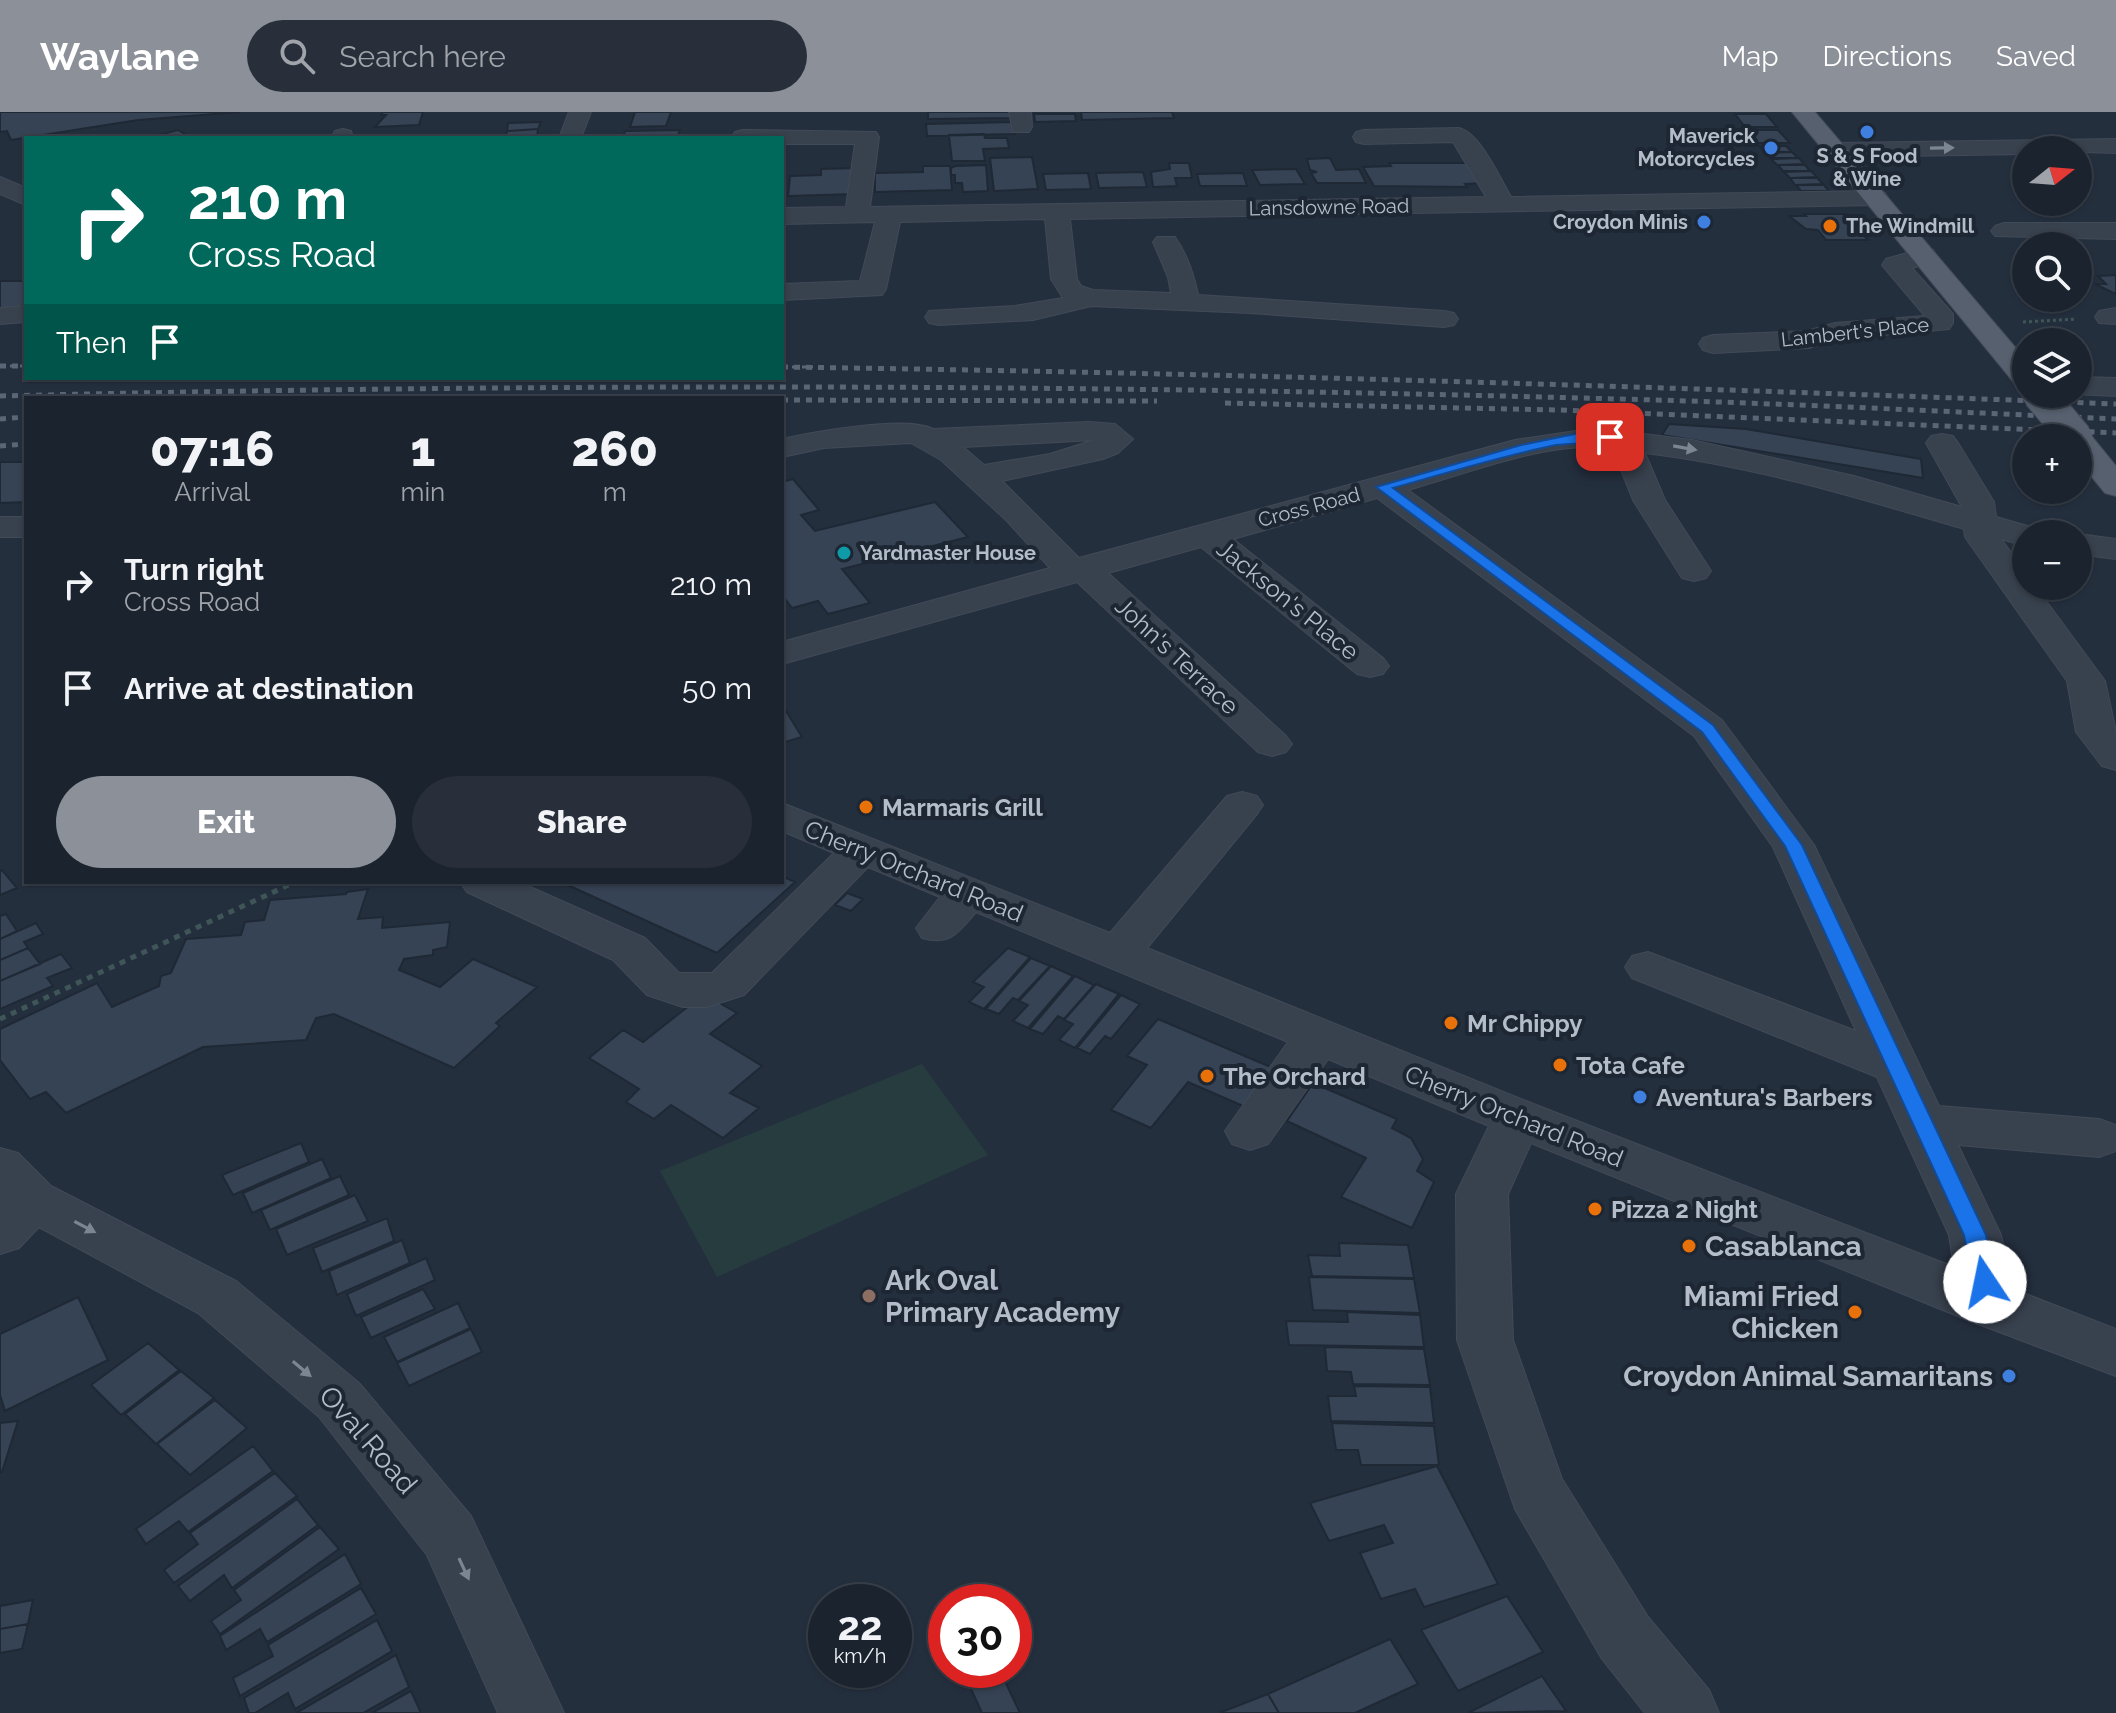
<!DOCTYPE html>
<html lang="en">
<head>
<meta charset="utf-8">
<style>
  :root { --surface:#1b232e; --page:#282f3a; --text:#f1f3f6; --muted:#a0a4aa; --line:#39404a; --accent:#8c9099 }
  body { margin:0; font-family:Raleway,sans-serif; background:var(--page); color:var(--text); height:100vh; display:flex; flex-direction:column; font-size:30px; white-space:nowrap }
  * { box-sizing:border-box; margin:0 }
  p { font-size:26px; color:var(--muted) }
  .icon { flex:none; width:44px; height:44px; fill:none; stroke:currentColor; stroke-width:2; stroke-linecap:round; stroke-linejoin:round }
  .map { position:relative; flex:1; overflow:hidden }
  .sheet { position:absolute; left:24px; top:284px; width:760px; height:488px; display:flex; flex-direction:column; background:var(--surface); border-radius:0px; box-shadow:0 2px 6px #0004,0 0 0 2px var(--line) }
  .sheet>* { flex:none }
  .top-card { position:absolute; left:24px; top:24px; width:760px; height:244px; border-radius:0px; box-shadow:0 2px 6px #0004,0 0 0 2px var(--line); background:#00695c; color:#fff; overflow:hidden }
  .needle { width:52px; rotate:73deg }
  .controls { position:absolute; left:2012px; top:24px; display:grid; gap:16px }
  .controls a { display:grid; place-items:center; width:80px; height:80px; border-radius:50%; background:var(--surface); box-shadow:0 2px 6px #0004,0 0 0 2px var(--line); font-size:40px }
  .speed { position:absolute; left:808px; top:1472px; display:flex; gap:16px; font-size:40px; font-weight:700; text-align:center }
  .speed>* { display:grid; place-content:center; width:104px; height:104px; border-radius:50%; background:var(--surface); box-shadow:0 2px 6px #0004,0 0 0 2px var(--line); line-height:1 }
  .speed small { font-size:20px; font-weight:400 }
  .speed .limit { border:12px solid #d22; background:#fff; color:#111 }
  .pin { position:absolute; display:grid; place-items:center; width:68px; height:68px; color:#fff; margin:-34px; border-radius:16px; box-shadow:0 4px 12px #0006 }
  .me { position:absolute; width:88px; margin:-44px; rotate:349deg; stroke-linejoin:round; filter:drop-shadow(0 0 6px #0008) }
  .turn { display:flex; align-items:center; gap:28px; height:168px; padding:0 32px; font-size:36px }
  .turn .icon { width:104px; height:104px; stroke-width:2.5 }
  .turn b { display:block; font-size:56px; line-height:68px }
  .then { display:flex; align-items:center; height:76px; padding:0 32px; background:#0003; gap:16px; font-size:30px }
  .eta { display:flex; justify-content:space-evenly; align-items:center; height:136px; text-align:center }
  .eta b { font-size:48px; font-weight:800; line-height:56px }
  .button { display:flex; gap:16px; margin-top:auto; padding:16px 32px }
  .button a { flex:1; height:92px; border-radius:48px; background:var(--accent); color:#fff; font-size:32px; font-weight:800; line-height:92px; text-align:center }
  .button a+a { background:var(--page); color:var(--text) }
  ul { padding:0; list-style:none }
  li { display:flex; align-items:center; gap:24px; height:104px; padding:0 32px }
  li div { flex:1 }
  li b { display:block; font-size:30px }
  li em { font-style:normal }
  header { display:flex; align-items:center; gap:48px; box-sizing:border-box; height:112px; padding:0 40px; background:var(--accent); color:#fff }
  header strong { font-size:38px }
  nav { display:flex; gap:44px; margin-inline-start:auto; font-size:28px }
  .search { width:560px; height:72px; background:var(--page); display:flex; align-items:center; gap:20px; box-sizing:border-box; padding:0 28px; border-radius:44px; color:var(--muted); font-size:30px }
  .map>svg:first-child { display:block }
  .green { fill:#263c3f }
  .building { fill:#364354; stroke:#1f2835; stroke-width:2 }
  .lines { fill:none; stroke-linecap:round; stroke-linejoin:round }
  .minor-casing { stroke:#414a57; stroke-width:2 }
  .major-casing { stroke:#414a57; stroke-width:2 }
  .path-far1 { stroke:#3f5557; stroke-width:3; stroke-dasharray:3 3; stroke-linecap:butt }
  .path { stroke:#3f5557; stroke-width:5; stroke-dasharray:6 6; stroke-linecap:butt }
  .minor { fill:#38414e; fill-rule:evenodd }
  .major { fill:#56606e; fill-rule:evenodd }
  .rail-far1 { stroke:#5a6575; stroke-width:3; stroke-dasharray:5 5; stroke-linecap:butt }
  .rail { stroke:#5a6575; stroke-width:5; stroke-dasharray:6 6; stroke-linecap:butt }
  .major-bridge-casing { stroke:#414a57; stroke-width:35; stroke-linecap:butt }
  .major-bridge { stroke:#56606e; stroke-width:33 }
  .oneway { fill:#7c8592 }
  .route { fill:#1a73e8; stroke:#114b97; stroke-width:2 }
  .shop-dot { fill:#3f7fe0; stroke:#1d2633; stroke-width:3 }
  .food-dot { fill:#e8710a; stroke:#1d2633; stroke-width:3 }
  .culture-dot { fill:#0f9aa8; stroke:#1d2633; stroke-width:3 }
  .education-dot { fill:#8d6e63; stroke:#1d2633; stroke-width:3 }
  .labels { text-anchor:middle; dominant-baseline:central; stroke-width:8; stroke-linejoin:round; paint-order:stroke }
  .far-poi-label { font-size:20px; font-weight:bold; fill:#b4bcc9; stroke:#1d2633; text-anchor:end }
  .far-street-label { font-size:20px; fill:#b4bcc9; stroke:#1d2633 }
  .street-label { font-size:24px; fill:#b4bcc9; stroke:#1d2633 }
  .poi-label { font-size:24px; font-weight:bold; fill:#b4bcc9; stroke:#1d2633; text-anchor:start }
  .near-poi-label { font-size:28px; font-weight:bold; fill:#b4bcc9; stroke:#1d2633; text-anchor:start }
  .near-street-label { font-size:28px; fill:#b4bcc9; stroke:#1d2633 }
</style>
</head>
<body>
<header>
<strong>Waylane</strong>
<div class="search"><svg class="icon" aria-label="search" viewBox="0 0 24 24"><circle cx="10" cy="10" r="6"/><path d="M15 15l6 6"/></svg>Search here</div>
<nav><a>Map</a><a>Directions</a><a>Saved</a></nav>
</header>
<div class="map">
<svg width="2116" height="1601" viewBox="0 0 2116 1601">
  <rect width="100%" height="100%" fill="#242f3e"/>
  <!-- green -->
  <path class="green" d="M922,952L988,1043L717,1165L660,1059Z"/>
  <!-- building -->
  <path class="building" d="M0,0H241L138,8L11,28L7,19L0,20Z
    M383,0H423L419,13L375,15L386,3H381Z
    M635,0H671L666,14L630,15Z
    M928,0H1011V6L928,7Z
    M1081,0H1172L1174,6L1082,8Z
    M1034,2H1075L1076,9L1035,10Z
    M1735,2H1766L1777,15H1745Z
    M541,10L538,17L507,19L508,11Z
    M1014,10L1015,22L927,24L926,12Z
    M538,17L537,25L505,26L507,19Z
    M178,18L192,26H147Z
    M680,18L677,26H623L625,19Z
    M1742,18H1778L1790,31H1753Z
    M984,22L985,26H1007L1009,36L983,37L985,49H952L949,23Z
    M1759,34H1786L1792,40H1765Z
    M1792,40L1798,46H1772L1766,41Z
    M1032,45L1038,77L994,79L990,46Z
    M1330,46L1336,58L1359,57L1366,71H1317L1311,61L1317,60L1310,58L1307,47Z
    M1799,46L1804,52L1777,53L1771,47Z
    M1169,51H1189L1192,66H1175L1177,74L1153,75L1151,60L1170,57Z
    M1389,51H1470L1484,71L1465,72L1467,75L1374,74L1363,55L1391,54Z
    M986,53L988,79L963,80L962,71H955V63H951V56L955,54Z
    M1778,53H1805L1810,59H1783Z
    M923,54H950L952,78L875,80V61L923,60Z
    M856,56V82L788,84L790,64L821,63V57Z
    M1296,57L1305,72L1260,73L1252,58Z
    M1811,59L1817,65L1790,66L1784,60Z
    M1143,60L1147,75L1099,76L1096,61Z
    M1088,61L1091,77L1046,78L1043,62Z
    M1243,61L1247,74H1200L1197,62Z
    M1790,66H1817L1823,72L1795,73Z
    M1796,73H1824L1829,79H1801Z
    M1804,102H1845L1868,128H1826L1818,118L1806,117L1789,104H1806Z
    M2116,163V182L2095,172H2106L2098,164Z
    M0,169H26V189L19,197H0Z
    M1669,312L1746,317L1921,347L1923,366L1662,323Z
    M0,350H26V390L0,391Z
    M793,367L819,398L801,403L815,419L935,390L968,425L842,457L870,491L828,502L818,489L792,496L782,483V370Z
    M786,599L802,625L782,631V600Z
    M2,758L17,776L0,783V759Z
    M782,764L795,770L717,841L561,770H782Z
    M368,777L358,807L383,805L382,816L450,810L447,835L433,838V843L404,847L399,858L440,875L473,847L537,875L496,911L500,914L454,956L334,902L316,906L306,928L203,935L66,1001L46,980L30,987L0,948V917L97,871L112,895L159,874L161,864L171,861L186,827L241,823L245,810L264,808L270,788L346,782L347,780Z
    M847,781L863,787L851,799L835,793Z
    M6,802L17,819L0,827V804Z
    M36,811L43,822L24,830L28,836L0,848V827Z
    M28,836L40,852L0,869V848Z
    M1008,836L1030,845L984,897L969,890L984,875L973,870Z
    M61,842L72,856L47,866L53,874L0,897V869Z
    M1031,846L1050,854L1018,888L1013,886L999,902L986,897Z
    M1051,854L1073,864L1028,916L1013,909L1028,893L1019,889Z
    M1075,864L1094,873L1064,907L1058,904L1043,922L1030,917Z
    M1096,872L1119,882L1075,936L1059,928L1073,912L1064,908Z
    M704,882L737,901L710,922L762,954L730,981L759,996L723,1026L671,993L654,1007L626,990L639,977L589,946L623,918L643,930Z
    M1121,883L1140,892L1111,927L1105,924L1090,942L1077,936Z
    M1158,907L1280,959L1250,997L1188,970L1151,1016L1111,998L1147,953L1127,944Z
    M1313,971L1397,1007L1392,1016L1411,1026L1423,1047L1417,1059L1434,1070L1412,1116L1341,1085L1366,1046L1287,1009Z
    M301,1031L309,1050L233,1083L222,1063Z
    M322,1047L331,1066L252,1101L243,1081Z
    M340,1064L349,1083L270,1118L261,1098Z
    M355,1083L368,1109L287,1143L276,1117Z
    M387,1106L394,1129L322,1160L313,1136Z
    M402,1128L410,1151L337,1183L329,1159Z
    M1339,1131L1408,1133L1414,1166L1312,1164L1308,1143L1340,1144Z
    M426,1146L435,1168L356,1204L347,1182Z
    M1309,1165L1414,1167L1420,1201L1313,1198Z
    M423,1177L435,1197L371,1226L361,1205Z
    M78,1185L108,1248L5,1299L0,1283V1222Z
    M458,1191L470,1216L397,1250L384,1225Z
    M1347,1200L1420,1203L1424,1235L1289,1233L1286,1209L1348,1210Z
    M471,1217L482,1240L409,1274L397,1251Z
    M148,1231L179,1258L121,1303L91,1273Z
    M1325,1235L1424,1237L1430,1273L1353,1272L1351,1260L1327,1259Z
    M181,1259L214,1286L156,1332L125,1302Z
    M1354,1274L1430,1275L1434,1311L1331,1309L1328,1284H1356Z
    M215,1288L247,1316L190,1363L157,1332Z
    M18,1309L2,1360L0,1361V1311Z
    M1332,1311L1434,1314L1439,1353H1361L1358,1338H1336Z
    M253,1334L273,1359L188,1420L179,1409L146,1432L136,1417Z
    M1437,1354L1498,1472L1424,1495L1415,1477L1381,1487L1360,1441L1393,1431L1384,1413L1329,1429L1310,1391Z
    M275,1361L297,1384L174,1471L164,1458L198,1432L190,1421Z
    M297,1387L318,1413L232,1476L224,1463L190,1489L178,1474Z
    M320,1415L339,1437L220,1522L211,1509L241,1488L234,1478Z
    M345,1442L361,1472L267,1530L260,1517L226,1538L220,1524Z
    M361,1476L376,1502L240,1584L233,1566L273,1544L268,1533Z
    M1507,1484L1543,1540L1458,1579L1421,1518Z
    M33,1488L28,1512L0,1517V1494Z
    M377,1508L392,1539L295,1597L288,1581L255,1601H249L244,1586Z
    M28,1512L22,1537L0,1541V1517Z
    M1390,1527L1418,1572L1355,1601H1279L1268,1582Z
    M396,1543L409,1575L363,1601H296Z
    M1002,1563L1020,1601H982L971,1577Z
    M1542,1564L1566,1599L1468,1601Z
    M411,1579L421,1601H372Z
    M1268,1582L1279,1601H1219Z"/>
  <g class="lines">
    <!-- minor casing -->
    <g class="minor-casing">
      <path id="minor" d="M569,0H591L581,26H559Z
        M1009,0H1031L1032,15L1029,20H1013Z
        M1459,16C1480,21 1500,66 1511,85L1876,79L1885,81L1888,86L1885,91L1876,93L1070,107L1077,167L1081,174L1093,178L1171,181L1168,165L1153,130L1157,125H1175C1187,142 1194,163 1198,183L1444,199L1454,201L1458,207L1454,213L1444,215L1250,201L1091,194L1033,208L939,213L929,211L925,205L929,199L1015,194L1063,186L1051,167L1045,107L900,110L886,177L882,183L782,188V172L860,169L875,110L782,112V96L846,95L855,32H782V26L732,25L735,20L743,18L876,20L879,25L870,95L1486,85L1453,30L1364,32L1356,30L1353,25L1356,20L1364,18Z
        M343,17L351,19L353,26H331L335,19Z
        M2116,27V41L2026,38V42L1836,45L1828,43L1824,38L1828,33L1836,31Z
        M0,65L26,76V93L0,82Z
        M2004,111H2116V127L1995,124L1991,119L1995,114Z
        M1924,136L1933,138L1937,144L1933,150L1912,156L1953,202V211L1949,217L1838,227L1809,236L1713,241L1703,238L1699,232L1703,226L1713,223L1807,219L1835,211L1925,204L1882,153L1886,147Z
        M26,194V210L0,212V196Z
        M2116,196V212L2099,211L2095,205L2099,199Z
        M2078,265L2116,266V284L2074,282H2078Z
        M1089,310L1115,312L1133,327L1118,341L1103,347L1002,369L1079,446L1515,328L1596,316L1692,328L1854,364L1962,395L1926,331L1931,324L1942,322L1953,324L1958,331L1994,390L1996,405L2038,417L2041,422H2026V434L2001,427L2026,461V474H2035L2105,569L2116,620V658L2102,654L2076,620L2067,569L1965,425L1964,417C1859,386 1754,354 1645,341L1665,388L1711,459L1706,466L1694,469L1682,466L1633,388L1612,336C1549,328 1469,361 1408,378L1722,608L1814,733L1939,994L2099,1007L2116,1013V1039L2099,1045L1958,1033L2001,1123L2013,1177L2116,1217V1264L1970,1209L1531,1031L1508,1082L1513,1228L1562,1367L1648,1505L1709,1578L1719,1601H1645L1602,1547L1515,1397L1457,1228L1456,1082L1489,1014L1328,947L1268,1032L1250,1038L1232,1032L1225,1019L1288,930L976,800C959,820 950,834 922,826L916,816L940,785L868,755L744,883L707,895H683L647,883L613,848L467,780L460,770H519L645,826L679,861H712L834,741L782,719V691L1110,821L1227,684L1242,680L1257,684L1263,693L1257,702L1147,836L1536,993L1954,1155L1949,1123L1877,965L1632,866L1625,855L1632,844L1648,840L1856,919L1773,735L1694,624L1377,386L1233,427L1383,546L1389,554L1383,562L1370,565L1357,562L1201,435L1108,461L1286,624L1292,632L1286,640L1272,644L1258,640L1077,470L782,552V530L1050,456L1006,408L941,348L911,331L824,336L782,345V327C813,320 906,303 933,317ZM1094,328L1050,342L984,353L963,335Z
        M0,405H26V425H0Z
        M2078,422L2116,427V447L2078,442Z
        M0,1036L18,1041L51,1074L236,1169L359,1271L471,1404L564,1601H498L427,1443L319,1305L198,1201L39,1115L19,1136L0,1142Z"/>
    </g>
    <!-- major casing -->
    <g class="major-casing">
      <path id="major" d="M1792,0H1815L2026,248V276L2016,273Z
        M2078,319L2089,321L2116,354V384L2105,381L2078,348V326H2064L2067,321Z"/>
    </g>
    <!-- path-far1 -->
    <path class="path-far1" d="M2023,210L2077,207"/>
    <!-- path -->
    <path class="path" d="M0,907L295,770"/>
    <!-- minor -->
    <use href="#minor" class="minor"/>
    <!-- major -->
    <use href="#major" class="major"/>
    <!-- rail-far1 -->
    <path class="rail-far1" d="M0,254H26
      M782,255H813"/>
    <!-- rail -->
    <path class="rail" d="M0,254H26
      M782,255C1227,261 1671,275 2116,292
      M0,284C539,271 1078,272 1617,287C1783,291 1950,300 2116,307
      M782,288L1157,289
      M1225,291L1559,298L2116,321
      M0,307L26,305
      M0,334L26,332"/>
    <!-- major-bridge casing -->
    <g class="major-bridge-casing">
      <path id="major-bridge" d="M2039,282L2076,326"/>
    </g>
    <!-- major-bridge -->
    <use href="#major-bridge" class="major-bridge"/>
  </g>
  <!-- one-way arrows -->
  <defs><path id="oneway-solid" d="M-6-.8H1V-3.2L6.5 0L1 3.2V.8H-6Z" transform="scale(2)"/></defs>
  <g class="oneway">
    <use href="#oneway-solid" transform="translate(1942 36) rotate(-1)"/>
    <use href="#oneway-solid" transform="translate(1685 336) rotate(10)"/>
    <use href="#oneway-solid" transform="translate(85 1115) rotate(28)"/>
    <use href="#oneway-solid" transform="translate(302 1257) rotate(40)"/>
    <use href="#oneway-solid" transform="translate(464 1457) rotate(65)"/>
  </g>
  <!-- route -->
  <path class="route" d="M1580,321H1610L1617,325C1607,332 1571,331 1556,333C1501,344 1447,361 1393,376L1713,613L1802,733L1986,1123L1996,1170L1993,1176L1985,1179L1977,1176L1973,1170L1964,1123L1785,734L1702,620L1376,375L1521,333Z"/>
  <!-- markers -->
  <g class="shop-dot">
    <circle cx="1867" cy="20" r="8"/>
    <circle cx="1771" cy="36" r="8"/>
    <circle cx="1704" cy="110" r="8"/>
    <circle cx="1640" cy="985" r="8"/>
    <circle cx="2009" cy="1264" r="8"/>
  </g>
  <g class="food-dot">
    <circle cx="1830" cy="114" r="8"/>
    <circle cx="866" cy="695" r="8"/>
    <circle cx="1451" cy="911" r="8"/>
    <circle cx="1560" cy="953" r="8"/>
    <circle cx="1207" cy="964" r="8"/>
    <circle cx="1595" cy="1097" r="8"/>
    <circle cx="1689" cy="1134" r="8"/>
    <circle cx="1855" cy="1200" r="8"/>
  </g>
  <circle class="culture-dot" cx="844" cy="441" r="8"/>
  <circle class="education-dot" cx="869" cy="1184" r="8"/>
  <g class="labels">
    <!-- far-poi labels -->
    <g class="far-poi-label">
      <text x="1755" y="24">Maverick<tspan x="1755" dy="23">Motorcycles</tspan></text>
      <text x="1867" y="44" text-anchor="middle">S &amp; S Food<tspan x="1867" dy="23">&amp; Wine</tspan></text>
      <text x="1688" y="110">Croydon Minis</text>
      <text x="1846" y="114" text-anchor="start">The Windmill</text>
      <text x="860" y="441" text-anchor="start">Yardmaster House</text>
    </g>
    <!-- far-street labels -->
    <g class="far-street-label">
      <text transform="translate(1329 95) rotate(-1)">Lansdowne Road</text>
      <text transform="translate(1855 220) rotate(-6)">Lambert's Place</text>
      <text transform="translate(1309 395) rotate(-15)">Cross Road</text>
    </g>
    <!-- street labels -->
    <g class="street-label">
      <text transform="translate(1288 488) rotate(39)">Jackson's Place</text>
      <text transform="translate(1177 544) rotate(43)">John's Terrace</text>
      <text transform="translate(914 759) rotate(22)">Cherry Orchard Road</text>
      <text transform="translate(1514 1004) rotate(22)">Cherry Orchard Road</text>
    </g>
    <!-- poi labels -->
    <g class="poi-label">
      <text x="882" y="695">Marmaris Grill</text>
      <text x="1467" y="911">Mr Chippy</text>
      <text x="1576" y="953">Tota Cafe</text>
      <text x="1223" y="964">The Orchard</text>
      <text x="1656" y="985">Aventura's Barbers</text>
      <text x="1611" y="1097">Pizza 2 Night</text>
    </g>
    <!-- near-poi labels -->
    <g class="near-poi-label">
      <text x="1705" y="1134">Casablanca</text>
      <text x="885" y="1168">Ark Oval<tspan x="885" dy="32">Primary Academy</tspan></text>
      <text x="1839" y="1184" text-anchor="end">Miami Fried<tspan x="1839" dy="32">Chicken</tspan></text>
      <text x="1993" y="1264" text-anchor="end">Croydon Animal Samaritans</text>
    </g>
    <!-- near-street labels -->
    <g class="near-street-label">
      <text transform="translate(368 1328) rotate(49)">Oval Road</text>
    </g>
  </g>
</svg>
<div class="controls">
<a><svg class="needle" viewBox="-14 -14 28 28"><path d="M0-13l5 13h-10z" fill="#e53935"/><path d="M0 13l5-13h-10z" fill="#a0a4aa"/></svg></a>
<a><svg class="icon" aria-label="search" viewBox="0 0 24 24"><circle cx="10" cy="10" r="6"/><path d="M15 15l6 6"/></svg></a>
<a><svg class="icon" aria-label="layers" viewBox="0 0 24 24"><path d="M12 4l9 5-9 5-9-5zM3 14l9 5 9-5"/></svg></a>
<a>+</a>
<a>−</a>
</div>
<div class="speed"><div>22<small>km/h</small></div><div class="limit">30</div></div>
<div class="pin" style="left:1610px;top:325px;background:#d93025"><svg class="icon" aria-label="arrive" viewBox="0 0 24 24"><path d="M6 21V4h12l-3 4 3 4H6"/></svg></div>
<svg class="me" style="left:1985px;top:1170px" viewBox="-20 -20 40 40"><circle r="19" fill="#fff"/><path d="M0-13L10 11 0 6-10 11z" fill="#1a73e8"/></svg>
<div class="top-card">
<div class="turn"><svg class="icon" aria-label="right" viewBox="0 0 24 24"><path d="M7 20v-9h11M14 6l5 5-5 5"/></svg><div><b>210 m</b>Cross Road</div></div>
<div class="then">Then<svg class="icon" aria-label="arrive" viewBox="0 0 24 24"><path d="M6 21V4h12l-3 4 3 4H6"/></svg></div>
</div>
<section class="sheet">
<div class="eta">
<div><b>07:16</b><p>Arrival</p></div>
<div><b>1</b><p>min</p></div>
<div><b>260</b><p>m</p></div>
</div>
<ul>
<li><svg class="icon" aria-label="right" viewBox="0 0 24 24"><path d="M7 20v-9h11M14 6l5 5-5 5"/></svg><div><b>Turn right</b><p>Cross Road</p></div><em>210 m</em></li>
<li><svg class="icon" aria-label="arrive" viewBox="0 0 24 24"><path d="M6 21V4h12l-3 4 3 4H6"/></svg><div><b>Arrive at destination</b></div><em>50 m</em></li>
</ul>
<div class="button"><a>Exit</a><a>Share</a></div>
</section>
</div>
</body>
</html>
